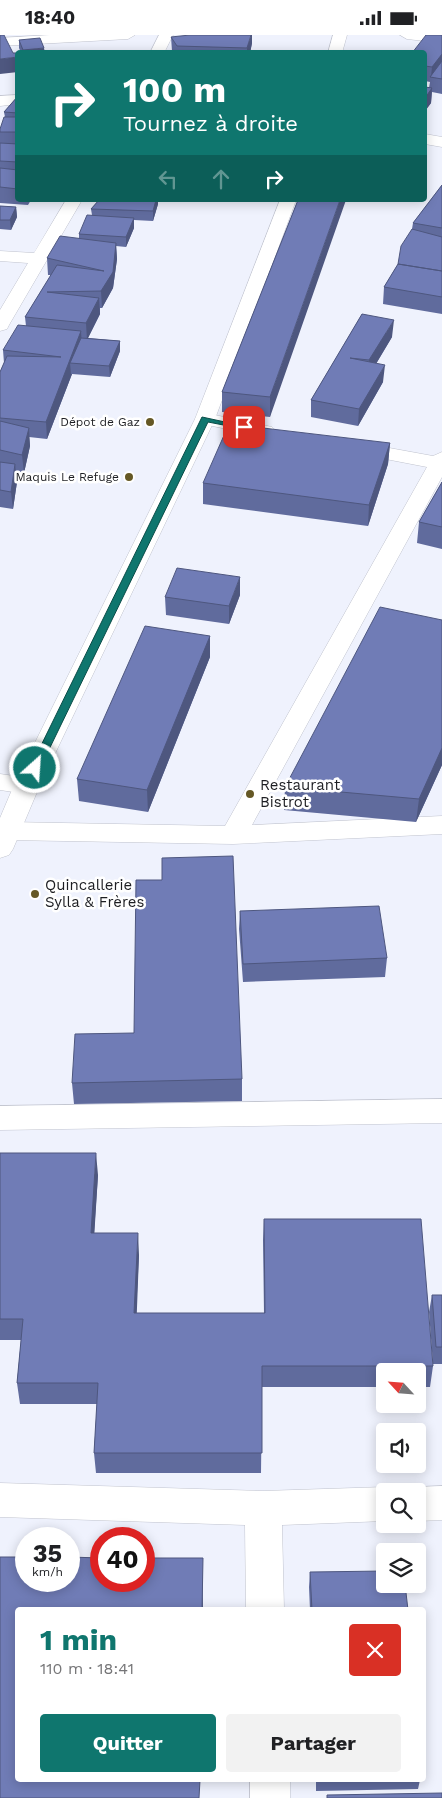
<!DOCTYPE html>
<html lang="fr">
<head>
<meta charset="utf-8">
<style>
  :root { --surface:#fff; --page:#f2f2f2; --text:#202124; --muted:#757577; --accent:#0f766e }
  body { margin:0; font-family:"Work Sans",sans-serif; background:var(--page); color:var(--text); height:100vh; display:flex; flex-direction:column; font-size:19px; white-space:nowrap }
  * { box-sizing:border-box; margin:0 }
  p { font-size:16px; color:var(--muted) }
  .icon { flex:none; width:28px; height:28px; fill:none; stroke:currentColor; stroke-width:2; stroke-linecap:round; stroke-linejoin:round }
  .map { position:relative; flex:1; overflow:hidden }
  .sheet { position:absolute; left:15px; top:1572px; width:411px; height:175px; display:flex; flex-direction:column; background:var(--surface); border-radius:5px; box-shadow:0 2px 12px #0003 }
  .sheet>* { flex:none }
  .hud { position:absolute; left:15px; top:15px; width:412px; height:152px; border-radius:5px; box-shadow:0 2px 12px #0003; background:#0f766e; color:#fff; overflow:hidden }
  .needle { width:32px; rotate:296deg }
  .tools { position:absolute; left:376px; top:1328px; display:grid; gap:10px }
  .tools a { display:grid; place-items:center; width:50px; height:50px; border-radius:5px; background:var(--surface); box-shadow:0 2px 12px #0003; font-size:25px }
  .speed { position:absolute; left:15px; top:1492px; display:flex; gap:10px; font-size:25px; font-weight:700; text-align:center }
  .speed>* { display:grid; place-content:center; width:65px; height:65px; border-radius:50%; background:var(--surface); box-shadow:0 2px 12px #0003; line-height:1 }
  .speed small { font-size:12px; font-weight:400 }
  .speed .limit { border:8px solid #d22; background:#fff; color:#111 }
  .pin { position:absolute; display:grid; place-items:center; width:42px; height:42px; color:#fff; margin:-21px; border-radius:10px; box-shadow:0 2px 8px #0006 }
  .me { position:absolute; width:55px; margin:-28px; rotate:26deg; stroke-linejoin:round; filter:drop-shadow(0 0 4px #0008) }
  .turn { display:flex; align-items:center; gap:18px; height:105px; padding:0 25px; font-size:22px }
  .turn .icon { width:65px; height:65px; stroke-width:2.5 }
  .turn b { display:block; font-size:35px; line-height:42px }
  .lanes { display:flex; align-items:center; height:48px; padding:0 25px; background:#0003; justify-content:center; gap:25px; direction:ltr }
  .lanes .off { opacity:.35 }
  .round { display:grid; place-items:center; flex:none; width:52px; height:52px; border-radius:5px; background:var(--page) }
  .overview { display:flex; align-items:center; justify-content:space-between; height:85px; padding:0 25px }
  h1 { font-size:30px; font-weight:700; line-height:38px; color:var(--accent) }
  .button { display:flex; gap:10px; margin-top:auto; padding:10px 25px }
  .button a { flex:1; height:58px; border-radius:5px; background:var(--accent); color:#fff; font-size:20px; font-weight:700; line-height:58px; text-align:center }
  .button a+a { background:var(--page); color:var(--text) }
  .status { display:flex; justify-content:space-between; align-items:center; height:35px; padding:0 25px; background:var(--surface); direction:ltr }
  .status svg { height:14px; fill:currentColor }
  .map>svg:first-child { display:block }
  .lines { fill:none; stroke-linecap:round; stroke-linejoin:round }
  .street-casing { stroke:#c0c3ce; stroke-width:1 }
  .secondary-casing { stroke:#c0c3ce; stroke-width:1 }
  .street { fill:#fff; fill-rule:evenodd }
  .secondary { fill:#fff; fill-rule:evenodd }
  .wall { fill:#606b9d }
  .shaded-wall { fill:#4e577f }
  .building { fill:#707cb6; stroke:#4e577f }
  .route { fill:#0f766e; stroke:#0a4d48 }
  .poi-dot { fill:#655825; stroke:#fff; stroke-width:2 }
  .labels { text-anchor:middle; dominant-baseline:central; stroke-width:5; stroke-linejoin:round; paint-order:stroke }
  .far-poi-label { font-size:12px; fill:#1d1e22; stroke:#fff; text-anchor:end }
  .poi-label { font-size:15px; fill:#1d1e22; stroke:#fff; text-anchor:start }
</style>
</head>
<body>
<div class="status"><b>18:40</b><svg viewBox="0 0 49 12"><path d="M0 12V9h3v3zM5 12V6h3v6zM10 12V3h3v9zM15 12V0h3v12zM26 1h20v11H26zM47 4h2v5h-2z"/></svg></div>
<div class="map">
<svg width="442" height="1763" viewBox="0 0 442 1763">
  <rect width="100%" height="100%" fill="#eff2fd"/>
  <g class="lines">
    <!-- street casing -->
    <g class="street-casing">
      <path id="street" d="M50,0H135L128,4L0,11V3Z
        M159,0H173L164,18H150Z
        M400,0H442V8L407,4Z
        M18,60V69L0,71V61Z
        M425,99L442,102V112L425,109Z
        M66,165H82L9,290L7,294L0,296V275L28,228L0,226V216L34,218Z
        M205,378L272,392L275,396L272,400L265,402L198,388L195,384L198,380Z
        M351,406L433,421L442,417V442L252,790L442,781V799L233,809L8,805L0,803V789L8,787L225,791L427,432L344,416L341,412L344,408Z
        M0,739L36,744L40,750L36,756L27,759L0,755Z
        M442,1064V1088L0,1095V1071Z
        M0,1448L263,1456L385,1452L397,1456H385V1486L282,1490L284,1575H246L245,1490L0,1482Z
        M442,1451V1485L418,1486V1456H406L418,1452Z
        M250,1745H290V1763H250Z"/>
    </g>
    <!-- secondary casing -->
    <g class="secondary-casing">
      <path id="secondary" d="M333,0H347L342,18H328Z
        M280,165H296L215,384L40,750L13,814L9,820L0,823V783L14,750L195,384Z"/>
    </g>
    <!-- street -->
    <use href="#street" class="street"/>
    <!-- secondary -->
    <use href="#secondary" class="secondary"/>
  </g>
  <!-- wall -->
  <path class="wall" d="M442,0V59L432,57L431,68L425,76V52L429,53L430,47L425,46V18Z
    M171,2L252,8L250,18H172V16Z
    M19,5L45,18H21L19,13Z
    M18,61V165H31L28,170L0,168V94L5,82L4,77Z
    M442,150V279L383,269L384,252L398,229L412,194L413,188Z
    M99,165H158V169L153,186L134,185V193L126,212L116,211L117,224L113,253L102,273H100V279L88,303L120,306V316L110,342L72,339L47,404L29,402L30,411L24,438L16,436L17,447L13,474L0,472V337L4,328L3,315L26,291L25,282L51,240H48L47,223L79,203V199L92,180L91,174Z
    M298,165L270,382L222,377V357Z
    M0,171L16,172L17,182L11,195L0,194Z
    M362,279L392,302L376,329L383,347L358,391L311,382V365Z
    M390,408L388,429L368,491L203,469V448Z
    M442,447V514L417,508L419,487Z
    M240,560L229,589L166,580L165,562Z
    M442,585V730L416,787L284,775L285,752Z
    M210,601V622L148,777L79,766L77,744Z
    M162,845L242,1044V1066L74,1069L72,1048L134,998Z
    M240,876L387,923L385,942L243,947L239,894Z
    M0,1118L98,1140L94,1198L139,1220L136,1278H264L263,1205L264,1184L433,1331L430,1352H418V1336H385V1352H262L261,1438H96L94,1418L97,1369H20L17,1348L21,1305H0Z
    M432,1260H442V1329H433L429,1277Z
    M310,1537L408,1575H310L309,1552Z
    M316,1745H420L418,1754L316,1756Z"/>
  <!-- shaded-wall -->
  <path class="shaded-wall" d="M251,0H252V8L250,18H247V13Z
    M44,13L45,18H23V15Z
    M442,19V31L431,42L432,32Z
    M18,22V37L0,39V24Z
    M432,53L431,68L425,76V63Z
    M156,165H158V169L153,186V176Z
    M340,165H346L270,382V362Z
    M16,172L17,182L11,195L10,185Z
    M134,183V193L126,212V202Z
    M116,208L117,224L113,253L102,273L101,256Z
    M99,263L100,279L87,305L86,288Z
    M394,285L392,302L368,342L369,325Z
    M81,296L82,313L70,328L71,339H72L47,404L46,387Z
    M120,306V316L110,342L109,331Z
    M385,330L383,347L358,391L359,374Z
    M29,393L30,411L24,438L22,420Z
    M390,408L388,429L368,491L369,470Z
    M15,429L17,447L13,474L11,457Z
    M240,542V560L229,589V571Z
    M210,601V622L148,777L147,755Z
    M442,713V730L416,787L419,764Z
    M96,1118L98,1140L93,1220L91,1198Z
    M138,1198L139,1220L136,1299L134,1278Z
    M203,1523V1575H202Z"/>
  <!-- building -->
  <path class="building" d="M0,0H4L13,18H18V22L0,24Z
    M190,0H251L247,13L177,11L171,2Z
    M426,0H442V19L432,32L425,31V18H412Z
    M40,3L44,13L23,15L19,5Z
    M177,16L197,18H176Z
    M442,26V44L430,42Z
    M425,52L432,53L425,63Z
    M18,61V78L4,77Z
    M4,82H18V97H0V94Z
    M0,108L18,109V127L0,126Z
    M0,133L18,135V154L0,152Z
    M442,150V193L413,188Z
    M99,165H156L153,176L91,174Z
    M298,165H340L270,362L222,357Z
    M0,171L16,172L10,185H0Z
    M87,180L134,183L126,202L79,199Z
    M412,194L442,202V236L398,229L401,211Z
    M60,201L116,208L113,237L101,256L47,257L99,263L86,288L25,282L57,230L104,236L47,223Z
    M398,229L442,236V262L384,252Z
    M362,279L394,285L369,325L350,323L385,330L359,374L311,365Z
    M18,290L81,296L46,387L0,383V337L7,321L61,322L3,315Z
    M81,303L120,306L109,331L70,328Z
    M0,386L29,393L22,420L0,415Z
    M229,389L390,408L369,470L203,448Z
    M0,427L15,429L11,457L0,455Z
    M442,447V492L419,487Z
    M177,533L240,542L229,571L165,562Z
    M380,572L442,585V713L419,764L285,752Z
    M145,591L210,601L147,755L77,744Z
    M233,821L242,1044L72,1048L75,999L134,998L136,845H162V823Z
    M379,871L387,923L243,929L240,876Z
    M0,1118H96L91,1198H138L134,1278H265L264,1184H421L433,1331H262V1418H94L98,1348H17L23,1284H0Z
    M432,1260H442V1312H436Z
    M0,1522H26V1546H69V1522L101,1523V1546H144V1523H203L202,1575H18V1745H200L199,1763H0Z
    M385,1536V1549H405L408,1575H312L310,1537Z
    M442,1758V1763H327V1760Z"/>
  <!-- route -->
  <path class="route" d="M202,382L248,392L244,394L208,387L40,733L39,735H32L30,733Z"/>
  <!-- markers -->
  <g class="poi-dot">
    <circle cx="150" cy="387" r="5"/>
    <circle cx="129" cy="442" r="5"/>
    <circle cx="250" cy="759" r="5"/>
    <circle cx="35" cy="859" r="5"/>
  </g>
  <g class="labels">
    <!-- far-poi labels -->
    <g class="far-poi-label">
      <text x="140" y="387">Dépot de Gaz</text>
      <text x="119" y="442">Maquis Le Refuge</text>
    </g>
    <!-- poi labels -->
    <g class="poi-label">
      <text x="260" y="750">Restaurant<tspan x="260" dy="17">Bistrot</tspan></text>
      <text x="45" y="850">Quincallerie<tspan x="45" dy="17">Sylla &amp; Frères</tspan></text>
    </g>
  </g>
</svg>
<div class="tools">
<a><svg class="needle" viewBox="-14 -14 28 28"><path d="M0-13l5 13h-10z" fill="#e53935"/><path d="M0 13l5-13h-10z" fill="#757577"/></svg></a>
<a><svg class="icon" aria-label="sound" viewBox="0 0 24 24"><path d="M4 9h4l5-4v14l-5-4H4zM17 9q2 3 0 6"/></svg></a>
<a><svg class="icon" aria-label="search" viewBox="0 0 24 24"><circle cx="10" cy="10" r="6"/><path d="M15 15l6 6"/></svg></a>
<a><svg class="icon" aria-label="layers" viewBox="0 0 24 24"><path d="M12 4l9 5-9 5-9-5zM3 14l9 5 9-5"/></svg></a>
</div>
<div class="speed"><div>35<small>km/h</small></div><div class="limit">40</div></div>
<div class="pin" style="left:244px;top:392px;background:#d93025"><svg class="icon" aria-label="arrive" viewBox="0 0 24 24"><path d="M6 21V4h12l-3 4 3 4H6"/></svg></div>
<svg class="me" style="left:35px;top:733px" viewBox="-20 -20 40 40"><circle r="17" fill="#0f766e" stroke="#fff" stroke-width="3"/><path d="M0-11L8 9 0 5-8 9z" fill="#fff"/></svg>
<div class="hud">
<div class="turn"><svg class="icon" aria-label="right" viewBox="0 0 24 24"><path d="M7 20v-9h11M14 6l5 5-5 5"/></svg><div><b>100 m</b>Tournez à droite</div></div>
<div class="lanes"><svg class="icon off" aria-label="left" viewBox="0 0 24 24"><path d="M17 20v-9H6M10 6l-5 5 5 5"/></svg><svg class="icon off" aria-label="ahead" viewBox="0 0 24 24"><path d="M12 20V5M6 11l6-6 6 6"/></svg><svg class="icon" aria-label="right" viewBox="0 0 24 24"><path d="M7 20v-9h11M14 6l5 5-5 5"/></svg></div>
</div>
<section class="sheet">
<div class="overview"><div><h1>1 min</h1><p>110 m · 18:41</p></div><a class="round" style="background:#d93025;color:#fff"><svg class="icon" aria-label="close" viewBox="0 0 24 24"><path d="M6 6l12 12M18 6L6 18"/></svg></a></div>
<div class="button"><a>Quitter</a><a>Partager</a></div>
</section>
</div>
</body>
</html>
